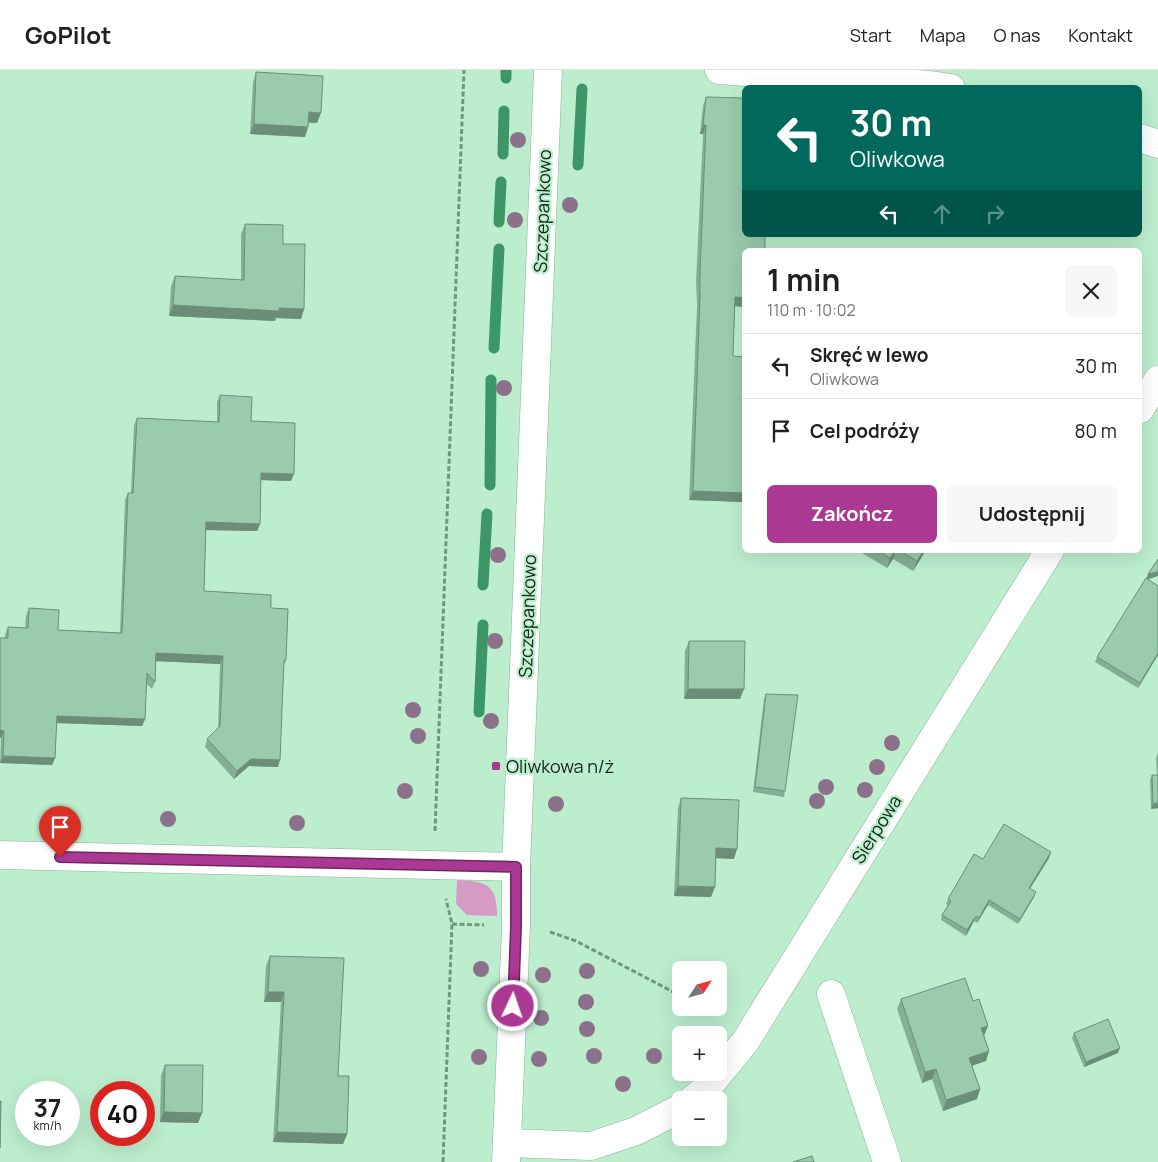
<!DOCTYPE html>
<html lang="pl">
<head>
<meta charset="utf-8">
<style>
  :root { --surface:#fff; --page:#f6f6f6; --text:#202124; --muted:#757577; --line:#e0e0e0; --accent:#ab3994 }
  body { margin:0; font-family:Manrope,sans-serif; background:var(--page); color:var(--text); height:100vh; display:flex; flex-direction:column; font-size:19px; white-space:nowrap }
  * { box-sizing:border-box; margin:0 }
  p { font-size:16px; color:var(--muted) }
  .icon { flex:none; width:28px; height:28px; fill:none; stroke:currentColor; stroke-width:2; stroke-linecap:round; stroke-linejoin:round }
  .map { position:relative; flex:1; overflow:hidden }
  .drawer { position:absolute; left:742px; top:178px; width:400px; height:305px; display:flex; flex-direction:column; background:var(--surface); border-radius:8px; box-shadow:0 5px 20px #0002 }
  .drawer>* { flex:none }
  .top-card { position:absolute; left:742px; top:15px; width:400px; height:152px; border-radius:8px; box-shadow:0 5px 20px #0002; background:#00695c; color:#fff; overflow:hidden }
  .needle { width:32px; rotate:54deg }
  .fabs { position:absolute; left:672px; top:891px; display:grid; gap:10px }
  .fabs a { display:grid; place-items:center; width:55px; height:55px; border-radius:8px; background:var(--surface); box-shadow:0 5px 20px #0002; font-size:25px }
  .speed { position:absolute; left:15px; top:1011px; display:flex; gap:10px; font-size:25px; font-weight:700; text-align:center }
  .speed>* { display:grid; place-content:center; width:65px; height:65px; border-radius:50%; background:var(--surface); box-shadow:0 5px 20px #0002; line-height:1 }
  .speed small { font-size:12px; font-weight:400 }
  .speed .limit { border:8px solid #d22; background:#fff; color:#111 }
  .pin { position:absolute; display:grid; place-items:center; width:42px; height:42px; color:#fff; margin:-51px -21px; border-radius:50% 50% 50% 0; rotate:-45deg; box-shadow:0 0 5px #0007 }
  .pin .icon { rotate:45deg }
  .me { position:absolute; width:55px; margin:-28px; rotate:3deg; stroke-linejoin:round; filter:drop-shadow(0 0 4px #0008) }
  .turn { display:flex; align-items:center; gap:18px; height:105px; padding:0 25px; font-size:22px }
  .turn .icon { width:65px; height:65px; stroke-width:2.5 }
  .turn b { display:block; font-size:35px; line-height:42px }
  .lanes { display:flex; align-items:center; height:48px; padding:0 25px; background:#0003; justify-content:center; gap:25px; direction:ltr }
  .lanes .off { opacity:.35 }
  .round { display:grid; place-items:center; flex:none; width:52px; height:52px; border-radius:8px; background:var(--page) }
  .headline { display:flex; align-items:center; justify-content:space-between; height:85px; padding:0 25px }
  h1 { font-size:30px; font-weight:700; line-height:38px }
  .action { display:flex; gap:10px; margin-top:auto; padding:10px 25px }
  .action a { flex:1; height:58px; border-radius:8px; background:var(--accent); color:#fff; font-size:20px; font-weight:700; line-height:58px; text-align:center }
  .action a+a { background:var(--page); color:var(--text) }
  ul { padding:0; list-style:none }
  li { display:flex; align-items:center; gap:15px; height:65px; padding:0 25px; border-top:1px solid var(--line) }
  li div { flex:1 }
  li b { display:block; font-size:19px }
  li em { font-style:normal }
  header { display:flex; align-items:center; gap:30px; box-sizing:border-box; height:70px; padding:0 25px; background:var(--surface); border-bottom:1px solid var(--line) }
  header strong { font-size:24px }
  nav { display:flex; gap:28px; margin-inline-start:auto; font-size:18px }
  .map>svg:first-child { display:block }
  .green { fill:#d59bc5 }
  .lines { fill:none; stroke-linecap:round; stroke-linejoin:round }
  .stream { stroke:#3d9666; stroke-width:11 }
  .minor-casing { stroke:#84b496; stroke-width:29 }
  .tertiary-casing { stroke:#84b496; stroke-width:29 }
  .path { stroke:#71967f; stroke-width:3; stroke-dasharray:5 2.5; stroke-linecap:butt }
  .minor { stroke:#fff; stroke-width:28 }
  .tertiary { stroke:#fff; stroke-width:28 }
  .tree { fill:#8c718b }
  .wall { fill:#84af94 }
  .shaded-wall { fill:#6c8e78 }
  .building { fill:#9acbac; stroke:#6c8e78 }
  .route-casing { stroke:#6f2560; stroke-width:12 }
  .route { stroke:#ab3994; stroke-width:9 }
  .poi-dot { fill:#ab3994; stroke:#bceece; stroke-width:2 }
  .labels { text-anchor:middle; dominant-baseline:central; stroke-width:4.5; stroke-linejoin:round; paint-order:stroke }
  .street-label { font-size:18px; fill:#122519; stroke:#bceece }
  .poi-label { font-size:18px; fill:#122519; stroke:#bceece; text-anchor:start }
</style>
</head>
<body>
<header>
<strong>GoPilot</strong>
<nav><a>Start</a><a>Mapa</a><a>O nas</a><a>Kontakt</a></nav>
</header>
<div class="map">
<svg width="1158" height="1092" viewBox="0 0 1158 1092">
  <rect width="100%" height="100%" fill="#bceece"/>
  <!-- green -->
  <path class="green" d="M457,810C486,811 497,814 497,846L467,845L456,834Z"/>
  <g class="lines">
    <!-- stream -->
    <path class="stream" d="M506,8V0
      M503,84L504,41
      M578,95L582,19
      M499,152L501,112
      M494,278L499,179
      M490,415L491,310
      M483,515L487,444
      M479,642L483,555"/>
    <!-- minor casing -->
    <g class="minor-casing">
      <path id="minor" d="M719,0L930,15L951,18
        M1140,68L1158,74
        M1140,339L1158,310
        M0,785L516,797
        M831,924L887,1092
        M692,1030L707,1018L745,972L1050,480
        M507,1073L591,1076L636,1061L681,1038"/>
    </g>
    <!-- tertiary casing -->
    <g class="tertiary-casing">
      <path id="tertiary" d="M506,1092L516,857V797L548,0"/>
    </g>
    <!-- path -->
    <path class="path" d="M435,761L464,0
      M452,854L484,855
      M550,862L576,871L681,926
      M702,938L715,944L724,940
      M443,1092L452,854L446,829"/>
    <!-- minor -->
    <use href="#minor" class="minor"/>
    <!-- tertiary -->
    <use href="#tertiary" class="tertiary"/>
  </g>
  <!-- trees -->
  <g class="tree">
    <circle cx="518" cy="70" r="8"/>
    <circle cx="570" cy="135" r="8"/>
    <circle cx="515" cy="150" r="8"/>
    <circle cx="504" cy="318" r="8"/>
    <circle cx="498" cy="485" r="8"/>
    <circle cx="495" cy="571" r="8"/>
    <circle cx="413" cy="640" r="8"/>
    <circle cx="491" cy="651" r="8"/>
    <circle cx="418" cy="666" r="8"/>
    <circle cx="892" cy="673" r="8"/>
    <circle cx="877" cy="697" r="8"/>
    <circle cx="826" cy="717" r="8"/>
    <circle cx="865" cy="720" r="8"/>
    <circle cx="405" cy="721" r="8"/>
    <circle cx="817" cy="731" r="8"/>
    <circle cx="556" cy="734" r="8"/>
    <circle cx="168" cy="749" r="8"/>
    <circle cx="297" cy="753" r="8"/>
    <circle cx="481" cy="899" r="8"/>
    <circle cx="587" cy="901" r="8"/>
    <circle cx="543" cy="905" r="8"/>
    <circle cx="586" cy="932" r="8"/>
    <circle cx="541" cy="948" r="8"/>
    <circle cx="587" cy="959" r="8"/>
    <circle cx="594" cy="986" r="8"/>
    <circle cx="654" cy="986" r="8"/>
    <circle cx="479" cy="987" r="8"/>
    <circle cx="539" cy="989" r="8"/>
    <circle cx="623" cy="1014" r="8"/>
  </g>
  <!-- wall -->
  <path class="wall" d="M256,2L317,53H309L308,57L305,67L250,64L253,12Z
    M706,27L745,180V237L735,236L733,286L744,432L689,430L697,235L696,211L703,64H700L703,36Z
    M245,154L283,174L304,239L301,249L276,248L275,251L169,246L171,216L175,206L241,210V164Z
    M220,325L251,351L291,411L261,410L260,454L257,461L206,460L204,521L271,538L286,590L284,595L278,697L249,696L234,709L205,677L207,669L218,659L220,594L156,591L155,612L152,619L146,613L145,649L142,656L56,653L55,688L52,695L0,693L1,668H0V568H5V565L8,557L25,558L26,546L29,538L58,560L120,563L125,430L128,423H131L134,355L137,348L217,352V332Z
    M857,480H926L913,501L893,489L887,498Z
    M1147,509L1158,516V585L1138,618L1095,592L1097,587Z
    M689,571L740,629H684L685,581Z
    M766,624L785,721L784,727L753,722L764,629Z
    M1158,682V743V738L1151,739L1150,710L1152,705H1157L1156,688Z
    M681,728L734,789L716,788L711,827L674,826L678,738Z
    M1051,782L1049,788L1030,819L1034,827L1018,854L988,835L977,853L974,851L966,866L941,850L942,845L948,836L946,834L948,829L983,789Z
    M270,886L338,1006L347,1064L343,1074L273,1072L281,932H264L266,896Z
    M901,929L984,966L989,981L986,991L972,995L980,1019L977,1029L943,1041L932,1009L922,1013L897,939Z
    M1074,963L1118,983L1084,997L1072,968Z
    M165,995L202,1043L198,1053L160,1052L161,1005Z"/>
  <!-- shaded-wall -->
  <path class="shaded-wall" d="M309,42L321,43L317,53L306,52Z
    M254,54L308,57L305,67L250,64Z
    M703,55H706L703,64H700Z
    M735,227L745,228V237L732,236Z
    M173,235L279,238L304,239L301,249L276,248L275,251L169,246Z
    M261,403L294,404L291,411L258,410Z
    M693,421L745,423V431L744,432L689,430Z
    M206,452L260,454L257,461L203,460Z
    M896,480L893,489L887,498L890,488Z
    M924,480H926L913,501L917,491Z
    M1158,502V506L1146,510L1148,504Z
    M156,583L223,586L220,594L153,591Z
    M1158,583V585L1138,618L1140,613Z
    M688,619H744L740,629H684Z
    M57,646L145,649L142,656L54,653Z
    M0,660L4,661L1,668H0Z
    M3,686L55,688L52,695L0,693Z
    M251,689L280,690L278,697L249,696L234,709L237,701Z
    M1158,733V738L1151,739L1153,734Z
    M716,778L737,779L734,789L713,788Z
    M1051,782L1049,788L1027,823L1029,818Z
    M678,816L715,817L711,827L674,826Z
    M1036,822L1034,827L1018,854L1020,849Z
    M989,830L988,835L977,853L979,848Z
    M976,846L974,851L966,866L967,860Z
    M268,922H284L281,932H264Z
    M988,956L984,966L981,958Z
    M1120,978L1118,983L1084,997L1086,992Z
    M989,981L986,991L966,998L969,988Z
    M936,999L932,1009L922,1013L925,1002Z
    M980,1019L977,1029L943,1041L946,1030Z
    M164,1042L202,1043L198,1053L160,1052Z
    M277,1062L347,1064L343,1074L273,1072Z"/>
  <!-- building -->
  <path class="building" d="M256,2L323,6L321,43L309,42L308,57L254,54Z
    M706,27L745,28V165H765V180H745V228L735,227L733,286L745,287V423L693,421L700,226V202L706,55H703Z
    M245,154L283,155V174H305L304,239L279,238V241L173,235L175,206L244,210Z
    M220,325L252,327L251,351L295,353L294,404L261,403L260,454L206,452L204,521L271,525V538L288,539L286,590H284L280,690L251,689L237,701L207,669L220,656L223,586L156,583L155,612L147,603L145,649L57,646L55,688L3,686L4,661L0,660V568H8V557L28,558L29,538L59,540L58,560L122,563L128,423H133L137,348L219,352Z
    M877,480H896L890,488Z
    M898,480H924L917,491Z
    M1158,489V502L1148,504Z
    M1146,508L1158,516V583L1140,613L1097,587Z
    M689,571H745L744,619H688Z
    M766,624L798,625L785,721L755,717Z
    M1152,705H1158V733L1153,734Z
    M681,728L739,730L737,779L716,778L715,817L678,816Z
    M1004,754L1051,782L1029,818L1036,822L1020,849L989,830L979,848L976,846L967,860L942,845L951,831L948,829L974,784L983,789Z
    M270,886L344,888L338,1006H349L347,1064L277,1062L284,922H268Z
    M965,908L973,931L979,929L988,956L981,958L989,981L969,988L980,1019L946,1030L936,999L925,1002L901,929Z
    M1108,949L1120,978L1086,992L1074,963Z
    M165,995H203L202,1043L164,1042Z
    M0,1031H1L0,1078Z
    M812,1086L814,1092H793Z"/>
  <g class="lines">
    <!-- route casing -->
    <g class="route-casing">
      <path id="route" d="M60,787L516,797V857L513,936"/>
    </g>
    <!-- route -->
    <use href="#route" class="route"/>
  </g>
  <!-- markers -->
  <rect class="poi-dot" x="491" y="691" width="10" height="10" rx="2.5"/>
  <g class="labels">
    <!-- street labels -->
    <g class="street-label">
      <text transform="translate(542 141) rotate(-88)">Szczepankowo</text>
      <text transform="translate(527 546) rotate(-88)">Szczepankowo</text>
      <text transform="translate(876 759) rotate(-58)">Sierpowa</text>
    </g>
    <!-- poi labels -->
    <g class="poi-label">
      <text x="506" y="696">Oliwkowa n/ż</text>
    </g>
  </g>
</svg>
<div class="fabs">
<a><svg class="needle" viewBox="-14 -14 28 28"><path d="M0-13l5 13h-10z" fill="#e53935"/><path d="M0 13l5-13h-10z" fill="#757577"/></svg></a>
<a>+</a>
<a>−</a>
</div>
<div class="speed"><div>37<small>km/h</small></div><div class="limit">40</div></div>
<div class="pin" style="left:60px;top:787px;background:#d93025"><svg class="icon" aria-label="arrive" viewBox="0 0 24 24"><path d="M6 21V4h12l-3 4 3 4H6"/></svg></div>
<svg class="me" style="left:513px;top:936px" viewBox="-20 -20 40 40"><circle r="17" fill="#ab3994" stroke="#fff" stroke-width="3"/><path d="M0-11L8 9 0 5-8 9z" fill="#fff"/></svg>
<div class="top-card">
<div class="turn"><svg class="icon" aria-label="left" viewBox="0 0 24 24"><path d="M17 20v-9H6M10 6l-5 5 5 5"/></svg><div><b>30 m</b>Oliwkowa</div></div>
<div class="lanes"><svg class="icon" aria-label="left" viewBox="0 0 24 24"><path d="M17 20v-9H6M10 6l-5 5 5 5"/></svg><svg class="icon off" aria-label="ahead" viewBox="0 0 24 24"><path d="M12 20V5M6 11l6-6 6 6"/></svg><svg class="icon off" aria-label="right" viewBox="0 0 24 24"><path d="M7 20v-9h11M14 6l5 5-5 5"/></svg></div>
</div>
<section class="drawer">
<div class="headline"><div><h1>1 min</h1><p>110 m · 10:02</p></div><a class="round"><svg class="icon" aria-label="close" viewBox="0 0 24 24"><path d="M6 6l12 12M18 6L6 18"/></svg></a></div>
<ul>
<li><svg class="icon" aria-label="left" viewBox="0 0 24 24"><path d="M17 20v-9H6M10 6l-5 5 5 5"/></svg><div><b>Skręć w lewo</b><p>Oliwkowa</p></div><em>30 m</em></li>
<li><svg class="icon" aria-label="arrive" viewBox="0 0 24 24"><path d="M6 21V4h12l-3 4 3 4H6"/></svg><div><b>Cel podróży</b></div><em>80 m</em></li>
</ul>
<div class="action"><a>Zakończ</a><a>Udostępnij</a></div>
</section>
</div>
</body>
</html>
